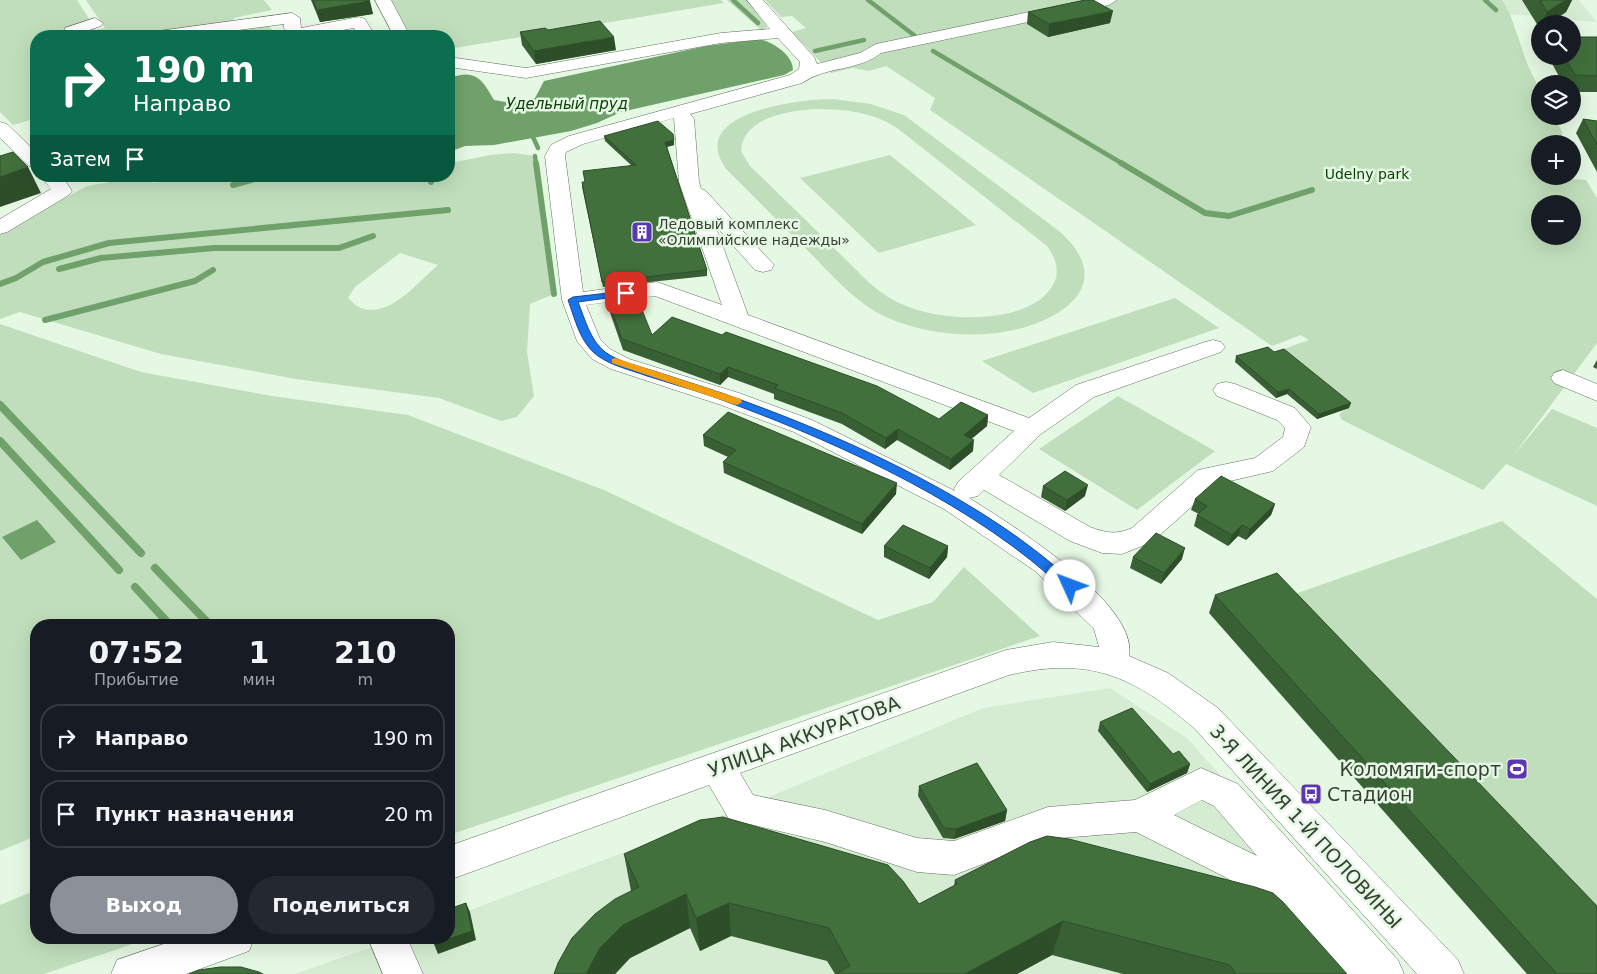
<!DOCTYPE html>
<html lang="ru">
<head>
<meta charset="utf-8">
<style>
  :root { --surface:#171b24; --page:#242831; --text:#f1f3f6; --muted:#9ea1a6; --line:#363941; --accent:#8c9099 }
  body { margin:0; font-family:"DejaVu Sans",sans-serif; background:var(--page); color:var(--text); height:100vh; display:flex; flex-direction:column; font-size:19px; white-space:nowrap }
  * { box-sizing:border-box; margin:0 }
  p { font-size:16px; color:var(--muted) }
  .icon { flex:none; width:28px; height:28px; fill:none; stroke:currentColor; stroke-width:2; stroke-linecap:round; stroke-linejoin:round }
  .map { position:relative; flex:1; overflow:hidden }
  .side { position:absolute; left:30px; top:619px; width:425px; height:325px; display:flex; flex-direction:column; background:var(--surface); border-radius:20px; box-shadow:0 5px 20px #0002 }
  .side>* { flex:none }
  .top-card { position:absolute; left:30px; top:30px; width:425px; height:152px; border-radius:20px; box-shadow:0 5px 20px #0002; background:#0b6e4f; color:#fff; overflow:hidden }
  .fabs { position:absolute; left:1531px; top:15px; display:grid; gap:10px }
  .fabs a { display:grid; place-items:center; width:50px; height:50px; border-radius:50%; background:var(--surface); box-shadow:0 5px 20px #0002; font-size:25px }
  .pin { position:absolute; display:grid; place-items:center; width:42px; height:42px; color:#fff; margin:-21px; border-radius:10px; box-shadow:0 2px 8px #0006 }
  .me { position:absolute; width:55px; margin:-28px; rotate:313deg; stroke-linejoin:round; filter:drop-shadow(0 0 4px #0008) }
  .turn { display:flex; align-items:center; gap:18px; height:105px; padding:0 20px; font-size:22px }
  .turn .icon { width:65px; height:65px; stroke-width:2.5 }
  .turn b { display:block; font-size:35px; line-height:42px }
  .then { display:flex; align-items:center; height:48px; padding:0 20px; background:#0003; gap:10px; font-size:19px }
  .eta { display:flex; justify-content:space-evenly; align-items:center; height:85px; text-align:center }
  .eta b { font-size:30px; font-weight:600; line-height:35px }
  .primary-button { display:flex; gap:10px; margin-top:auto; padding:10px 20px }
  .primary-button a { flex:1; height:58px; border-radius:30px; background:var(--accent); color:#fff; font-size:20px; font-weight:600; line-height:58px; text-align:center }
  .primary-button a+a { background:var(--page); color:var(--text) }
  ul { padding:0; list-style:none }
  li { display:flex; align-items:center; gap:15px; height:68px; margin:0 10px 8px; padding:0 10px; border:2px solid var(--line); border-radius:20px }
  li div { flex:1 }
  li b { display:block; font-size:19px }
  li em { font-style:normal }
  .map>svg:first-child { display:block }
  .built { fill:#d5ecd2 }
  .green { fill:#c0debc; fill-rule:evenodd }
  .water { fill:#70a16b }
  .lines { fill:none; stroke-linecap:round; stroke-linejoin:round }
  .stream-far2 { stroke:#70a16b; stroke-width:4.5 }
  .stream-far1 { stroke:#70a16b; stroke-width:6 }
  .stream { stroke:#70a16b; stroke-width:8 }
  .minor-casing { stroke:#60705e; stroke-width:1 }
  .minor { fill:#fff; fill-rule:evenodd }
  .wall { fill:#386034 }
  .shaded-wall { fill:#2e4e2a }
  .building { fill:#41703c; stroke:#2e4e2a }
  .route { fill:#1a73e8; stroke:#114b97 }
  .slow { fill:#f59e0b }
  .labels { text-anchor:middle; dominant-baseline:central; stroke-width:5; stroke-linejoin:round; paint-order:stroke }
  .far-park-label { font-size:14px; fill:#073c03; stroke:#e5f8e3 }
  .far-poi-label { font-size:14px; fill:#383f37; stroke:#e5f8e3; text-anchor:start }
  .far-water-label { font-size:15px; font-style:italic; fill:#0e4109; stroke:#e5f8e3 }
  .near-street-label { font-size:19px; fill:#383f37; stroke:#e5f8e3 }
  .near-poi-label { font-size:19px; fill:#383f37; stroke:#e5f8e3; text-anchor:end }
</style>
</head>
<body>
<div class="map">
<svg width="1597" height="974" viewBox="0 0 1597 974">
  <rect width="100%" height="100%" fill="#e5f8e3"/>
  <!-- built -->
  <path class="built" d="M1502,0H1579L1597,22L1510,14Z
    M1110,688L1187,738L1397,974H295L398,938H449V918L742,808L983,708Z"/>
  <!-- green -->
  <path class="green" d="M0,0H77L91,22L63,32L66,36H36V118L13,125L0,112Z
    M86,0H264L272,10L234,18L230,24L117,36H78L79,31L94,27L96,30L105,28Z
    M391,0H721L724,3L449,49V36H410Z
    M727,0H748L768,25L766,28L761,30Z
    M765,0H1502L1510,14L1528,66L1540,90V116H1554L1562,132V144H1540V176H1570L1572,179L1586,180L1597,198V343L1513,456L1552,409L1597,428V506L1506,464L1483,490L1342,420L1339,414L1349,407L1278,351L1309,340L1301,335L1272,346L930,110L935,98L886,66L869,71L853,68L831,73L792,32L806,28L792,16L781,17ZM1540,204H1572V236H1540Z
    M268,25L278,36H181Z
    M833,99L871,104L904,115L1059,231C1127,291 1044,331 986,334C952,336 917,331 886,317C856,303 834,277 811,254C783,226 756,199 728,171C682,113 799,99 833,99ZM815,109C844,109 873,112 897,128L1047,246C1059,262 1061,278 1047,293C1034,308 1010,314 991,316C957,320 918,315 888,297C870,286 855,268 840,254C810,224 780,195 750,166L741,151C743,117 789,111 815,109Z
    M514,153L535,156L554,294L530,304L527,352L534,396L517,417L501,421L439,398L296,379L161,354L20,312L0,319V234L87,186L134,178L155,183L166,176H449L450,163L490,155ZM400,253L438,265C419,281 392,316 364,309C358,308 352,302 348,298L355,287Z
    M890,155L976,225L879,253L800,178Z
    M1175,298L1219,328L1033,393L982,361Z
    M0,324L141,372L272,396L408,415L604,490L878,620L933,602L964,567L1040,636L449,835V625H36V836L0,851Z
    M1118,396L1215,451L1137,510L1039,449Z
    M1502,521L1597,599V937L1278,600Z
    M36,890V938H150L44,974H0V905Z"/>
  <!-- water -->
  <path class="water" d="M759,39C772,42 793,54 793,70L784,75L621,112L597,123L571,131L494,145L465,146L449,152V78C475,69 481,77 494,100L511,103L535,98L544,81L706,46Z
    M37,520L56,542L21,560L2,537Z"/>
  <g class="lines">
    <!-- stream-far2 -->
    <path class="stream-far2" d="M733,0L758,23
      M868,0L919,39
      M1485,0L1496,10
      M815,51L864,40
      M933,51L1123,164
      M533,137L538,148
      M535,156L536,164"/>
    <!-- stream-far1 -->
    <path class="stream-far1" d="M536,163L554,294
      M1121,163L1205,213L1229,216L1312,190
      M431,182L433,176
      M233,185L265,176
      M59,269L101,258L214,248H339L373,236
      M0,284L16,278L43,262L109,243L448,210
      M45,320L195,281L213,270"/>
    <!-- stream -->
    <path class="stream" d="M0,405L141,553
      M0,441L119,570
      M155,568L210,625
      M135,587L170,625"/>
    <!-- minor casing -->
    <g class="minor-casing">
      <path id="minor" d="M375,0H391L410,36H394Z
        M747,0H763L814,57L817,64L860,53L876,44L1087,0H1117L1109,5L881,53C859,71 826,66 802,83L690,114L694,119L699,182L701,189L705,190L774,265L771,270L763,272L755,270L715,225L748,315L1029,418L1076,385L1205,342L1213,340L1221,342L1225,347L1221,352L1094,397L1041,434L999,475L1090,527C1106,533 1116,535 1132,528L1198,470L1255,458L1283,437L1285,428L1277,420L1217,396L1213,390L1217,384L1226,382L1235,384L1295,408L1311,427L1304,447L1273,471L1217,484L1152,542L1122,554L1102,553L1070,541L984,490L978,496L969,498C1009,523 1139,603 1129,656L1168,673L1218,708L1458,960L1464,974H1417L1194,728C1133,676 1090,656 1009,675L740,773L753,795L825,810L917,838L954,841L1048,807L1135,800L1201,768L1238,784L1398,960L1404,974H1329L1292,922L1227,878L1136,832L1048,839L954,875L917,872L825,842L729,819L709,785L449,880V846L1006,650L1053,642L1099,647L1094,629L1035,571L944,509L794,432L721,405L611,369L592,359L577,341L562,300L545,156L551,145L569,136L790,75L799,69L800,62L778,38L721,43L526,78L449,67V57L526,68L721,33L770,29ZM674,118L679,182L722,305L657,282L583,292L565,156L566,152L583,144ZM655,296L1014,431L958,482L954,489L955,491L812,420L739,393L629,359L610,349L600,339L586,305ZM1202,800L1214,806L1257,856L1174,815Z
        M292,13L300,18L301,28L359,17L365,19L375,36H359L354,28L309,36H291L284,28V24L193,36H151L159,31Z
        M95,18L103,23L101,26L80,33V36H64L65,28Z
        M0,122L7,124L36,152V168L29,166L0,138Z
        M41,176H62L72,191L69,195L7,232L0,234V219L51,189Z
        M1563,370L1597,384V401L1554,383L1551,378L1554,373Z
        M181,938H254L249,951L186,974H111L117,960Z
        M368,938H407L423,974H383Z"/>
    </g>
    <!-- minor -->
    <use href="#minor" class="minor"/>
  </g>
  <!-- wall -->
  <path class="wall" d="M311,0H369L373,14L320,22Z
    M1522,0H1572L1566,12L1548,24H1540V29Z
    M1028,12L1110,23L1048,37L1027,24Z
    M548,30L616,50L536,64L522,45L520,32Z
    M1597,37V92H1572V84H1563L1548,56H1572Z
    M1583,119L1597,121V172L1576,133Z
    M604,136L674,145L667,147L707,270V276L603,287L582,187L584,182L632,166L605,141Z
    M606,294L652,335L939,419L988,415L987,426L971,439L973,451L950,470L897,440L885,449L842,424L774,399V394L728,377L720,385L623,350L607,304Z
    M1274,352L1349,408L1317,419L1287,394L1276,398L1235,362L1236,356Z
    M1597,360V369L1593,367Z
    M703,435L896,494L862,534L724,473L723,462L728,457L704,446Z
    M1043,486L1085,496L1065,511L1041,497Z
    M1195,499L1275,504L1271,515L1246,540L1238,536L1228,546L1194,526L1197,515L1199,514L1191,510Z
    M884,546H948L947,557L929,579L884,557Z
    M1133,557L1182,559L1161,584L1130,568Z
    M1215,595L1597,974H1527L1209,613Z
    M1100,722L1190,764L1187,773L1147,792L1098,731Z
    M919,786L1007,810L1005,821L954,839L943,838L918,796Z
    M624,854L919,904L954,886L955,880L1347,974H1123L1052,955L1017,974H835L827,961L731,936L700,951L690,928L630,958L615,974H554L631,891Z"/>
  <!-- shaded-wall -->
  <path class="shaded-wall" d="M1566,0H1572L1566,12L1548,24H1542L1547,12Z
    M370,1L373,14L320,22L317,10Z
    M1113,11L1110,23L1048,37L1049,24Z
    M614,37L616,50L536,64L534,51Z
    M674,140V145L666,147L665,142Z
    M28,167L41,193L0,207V177Z
    M728,367V377L720,385V374Z
    M1289,389L1287,394L1276,398L1278,392Z
    M1351,403L1349,408L1317,419L1319,414Z
    M988,415L987,426L963,446L964,435Z
    M898,429L897,440L885,449L886,438Z
    M974,440L973,451L950,470L951,459Z
    M897,483L896,494L862,534V524Z
    M1088,485L1085,496L1065,511L1067,500Z
    M1275,504L1271,515L1246,540L1250,529Z
    M1242,525L1238,536L1228,546L1232,535Z
    M948,546L947,557L929,579L930,568Z
    M1185,548L1182,559L1161,584L1164,573Z
    M1190,764L1187,773L1147,792L1150,784Z
    M1007,810L1005,821L954,839L956,829Z
    M686,894L690,928L630,958L615,974H586L600,948L623,925Z
    M466,903L470,912L476,940L438,954L434,944Z
    M729,903L731,936L700,951L696,918Z
    M1063,921L1052,955L1017,974H965Z"/>
  <!-- building -->
  <path class="building" d="M313,0H369L370,1L317,10Z
    M1085,0H1093L1113,11L1049,24L1028,12Z
    M1540,0H1566L1547,12Z
    M600,21L614,37L534,51L520,32L545,28L548,30Z
    M1572,37H1597V76L1575,75L1564,56H1572Z
    M1583,119L1597,121V145Z
    M658,121L673,134L674,140L665,142L707,270L602,282L582,182H585L583,171L636,165L604,136Z
    M13,152L28,167L0,177V156Z
    M634,290L652,335L672,317L722,335L726,332L877,386L939,419L961,402L988,415L964,435L974,440L951,459L898,429L886,438L842,413L774,388L778,385L728,367L720,374L622,339L606,294Z
    M1268,347L1274,352L1284,349L1351,403L1319,414L1289,389L1278,392L1236,356Z
    M728,412L897,483L862,524L723,462L736,450L703,435Z
    M1065,471L1088,485L1067,500L1043,486Z
    M1221,476L1275,504L1250,529L1242,525L1232,535L1197,515L1207,506L1195,499Z
    M903,525L948,546L930,568L884,546Z
    M1156,533L1185,548L1164,573L1133,557Z
    M1277,573L1597,906V974H1557L1215,595Z
    M1132,708L1173,754L1179,751L1190,764L1150,784L1100,722Z
    M977,763L1007,810L956,829L944,828L919,786Z
    M723,817L888,865L903,881L919,904L957,884L955,880L1030,842L1047,836L1069,839L1255,887L1273,893L1283,902L1347,974H1236L1230,965L1063,921L965,974H836L850,966L829,928L729,903L696,918L686,894L623,925L600,948L586,974H554L558,963L572,938L595,914L615,899L639,887L624,854L700,820Z
    M466,903L472,931L434,944L433,938H449V909Z
    M220,967H241L259,972L263,974H189L199,970Z"/>
  <!-- route -->
  <path class="route" d="M626,291H629V295L578,302C585,319 590,340 605,352C619,362 638,366 654,371C684,381 715,390 744,401C856,442 987,502 1074,583L1076,586L1074,590H1065C978,507 846,446 733,404C705,393 676,385 647,376C631,370 612,366 598,356C580,343 575,319 568,300L573,297Z"/>
  <!-- slow -->
  <path class="slow" d="M615,358L741,399L742,402L737,405L733,404L612,363V359Z"/>
  <!-- icons -->
  <defs>
    <g id="building-square" transform="scale(1.125)"><rect x="-9" y="-9" width="18" height="18" rx="4" fill="#5c36ae" stroke="#e5f8e3"/><path d="M-4-6H4V6H1V3H-1V6H-4ZM-2.5-4.3h1.7v1.8h-1.7ZM.8-4.3h1.7v1.8H.8ZM-2.5-1h1.7V.8h-1.7ZM.8-1h1.7V.8H.8Z" fill="#fff"/></g>
    <g id="stadium-square" transform="scale(1.125)"><rect x="-9" y="-9" width="18" height="18" rx="4" fill="#5c36ae" stroke="#e5f8e3"/><path d="M0-5a6.5 5 0 1 0 0 10a6.5 5 0 1 0 0-10ZM-3.5-1.8h7v3.6h-7Z" fill="#fff"/></g>
    <g id="bus-square" transform="scale(1.125)"><rect x="-9" y="-9" width="18" height="18" rx="4" fill="#5c36ae" stroke="#e5f8e3"/><path d="M-5-6H5V4H4V6H2V4H-2V6H-4V4H-5ZM-3.5-4V0h7V-4ZM-3.5 1.2v1.5H-2V1.2ZM2 1.2v1.5H3.5V1.2Z" fill="#fff"/></g>
  </defs>
  <g fill-rule="evenodd">
    <use href="#building-square" x="642" y="232"/>
    <use href="#stadium-square" x="1517" y="769"/>
    <use href="#bus-square" x="1311" y="794"/>
  </g>
  <g class="labels">
    <!-- far-park labels -->
    <g class="far-park-label">
      <text x="1367" y="174">Udelny park</text>
    </g>
    <!-- far-poi labels -->
    <g class="far-poi-label">
      <text x="658" y="224">Ледовый комплекс<tspan x="658" dy="16">«Олимпийские надежды»</tspan></text>
    </g>
    <!-- far-water labels -->
    <g class="far-water-label">
      <text x="567" y="104">Удельный пруд</text>
    </g>
    <!-- near-street labels -->
    <g class="near-street-label">
      <text transform="translate(804 736) rotate(-20)">УЛИЦА АККУРАТОВА</text>
      <text transform="translate(1306 826) rotate(47)">3-Я ЛИНИЯ 1-Й ПОЛОВИНЫ</text>
    </g>
    <!-- near-poi labels -->
    <g class="near-poi-label">
      <text x="1501" y="769">Коломяги-спорт</text>
      <text x="1327" y="794" text-anchor="start">Стадион</text>
    </g>
  </g>
</svg>
<div class="fabs">
<a><svg class="icon" aria-label="search" viewBox="0 0 24 24"><circle cx="10" cy="10" r="6"/><path d="M15 15l6 6"/></svg></a>
<a><svg class="icon" aria-label="layers" viewBox="0 0 24 24"><path d="M12 4l9 5-9 5-9-5zM3 14l9 5 9-5"/></svg></a>
<a>+</a>
<a>−</a>
</div>
<div class="pin" style="left:626px;top:293px;background:#d93025"><svg class="icon" aria-label="arrive" viewBox="0 0 24 24"><path d="M6 21V4h12l-3 4 3 4H6"/></svg></div>
<svg class="me" style="left:1070px;top:586px" viewBox="-20 -20 40 40"><circle r="19" fill="#fff"/><path d="M0-13L10 11 0 6-10 11z" fill="#1a73e8"/></svg>
<div class="top-card">
<div class="turn"><svg class="icon" aria-label="right" viewBox="0 0 24 24"><path d="M7 20v-9h11M14 6l5 5-5 5"/></svg><div><b>190 m</b>Направо</div></div>
<div class="then">Затем<svg class="icon" aria-label="arrive" viewBox="0 0 24 24"><path d="M6 21V4h12l-3 4 3 4H6"/></svg></div>
</div>
<section class="side">
<div class="eta">
<div><b>07:52</b><p>Прибытие</p></div>
<div><b>1</b><p>мин</p></div>
<div><b>210</b><p>m</p></div>
</div>
<ul>
<li><svg class="icon" aria-label="right" viewBox="0 0 24 24"><path d="M7 20v-9h11M14 6l5 5-5 5"/></svg><div><b>Направо</b></div><em>190 m</em></li>
<li><svg class="icon" aria-label="arrive" viewBox="0 0 24 24"><path d="M6 21V4h12l-3 4 3 4H6"/></svg><div><b>Пункт назначения</b></div><em>20 m</em></li>
</ul>
<div class="primary-button"><a>Выход</a><a>Поделиться</a></div>
</section>
</div>
</body>
</html>
